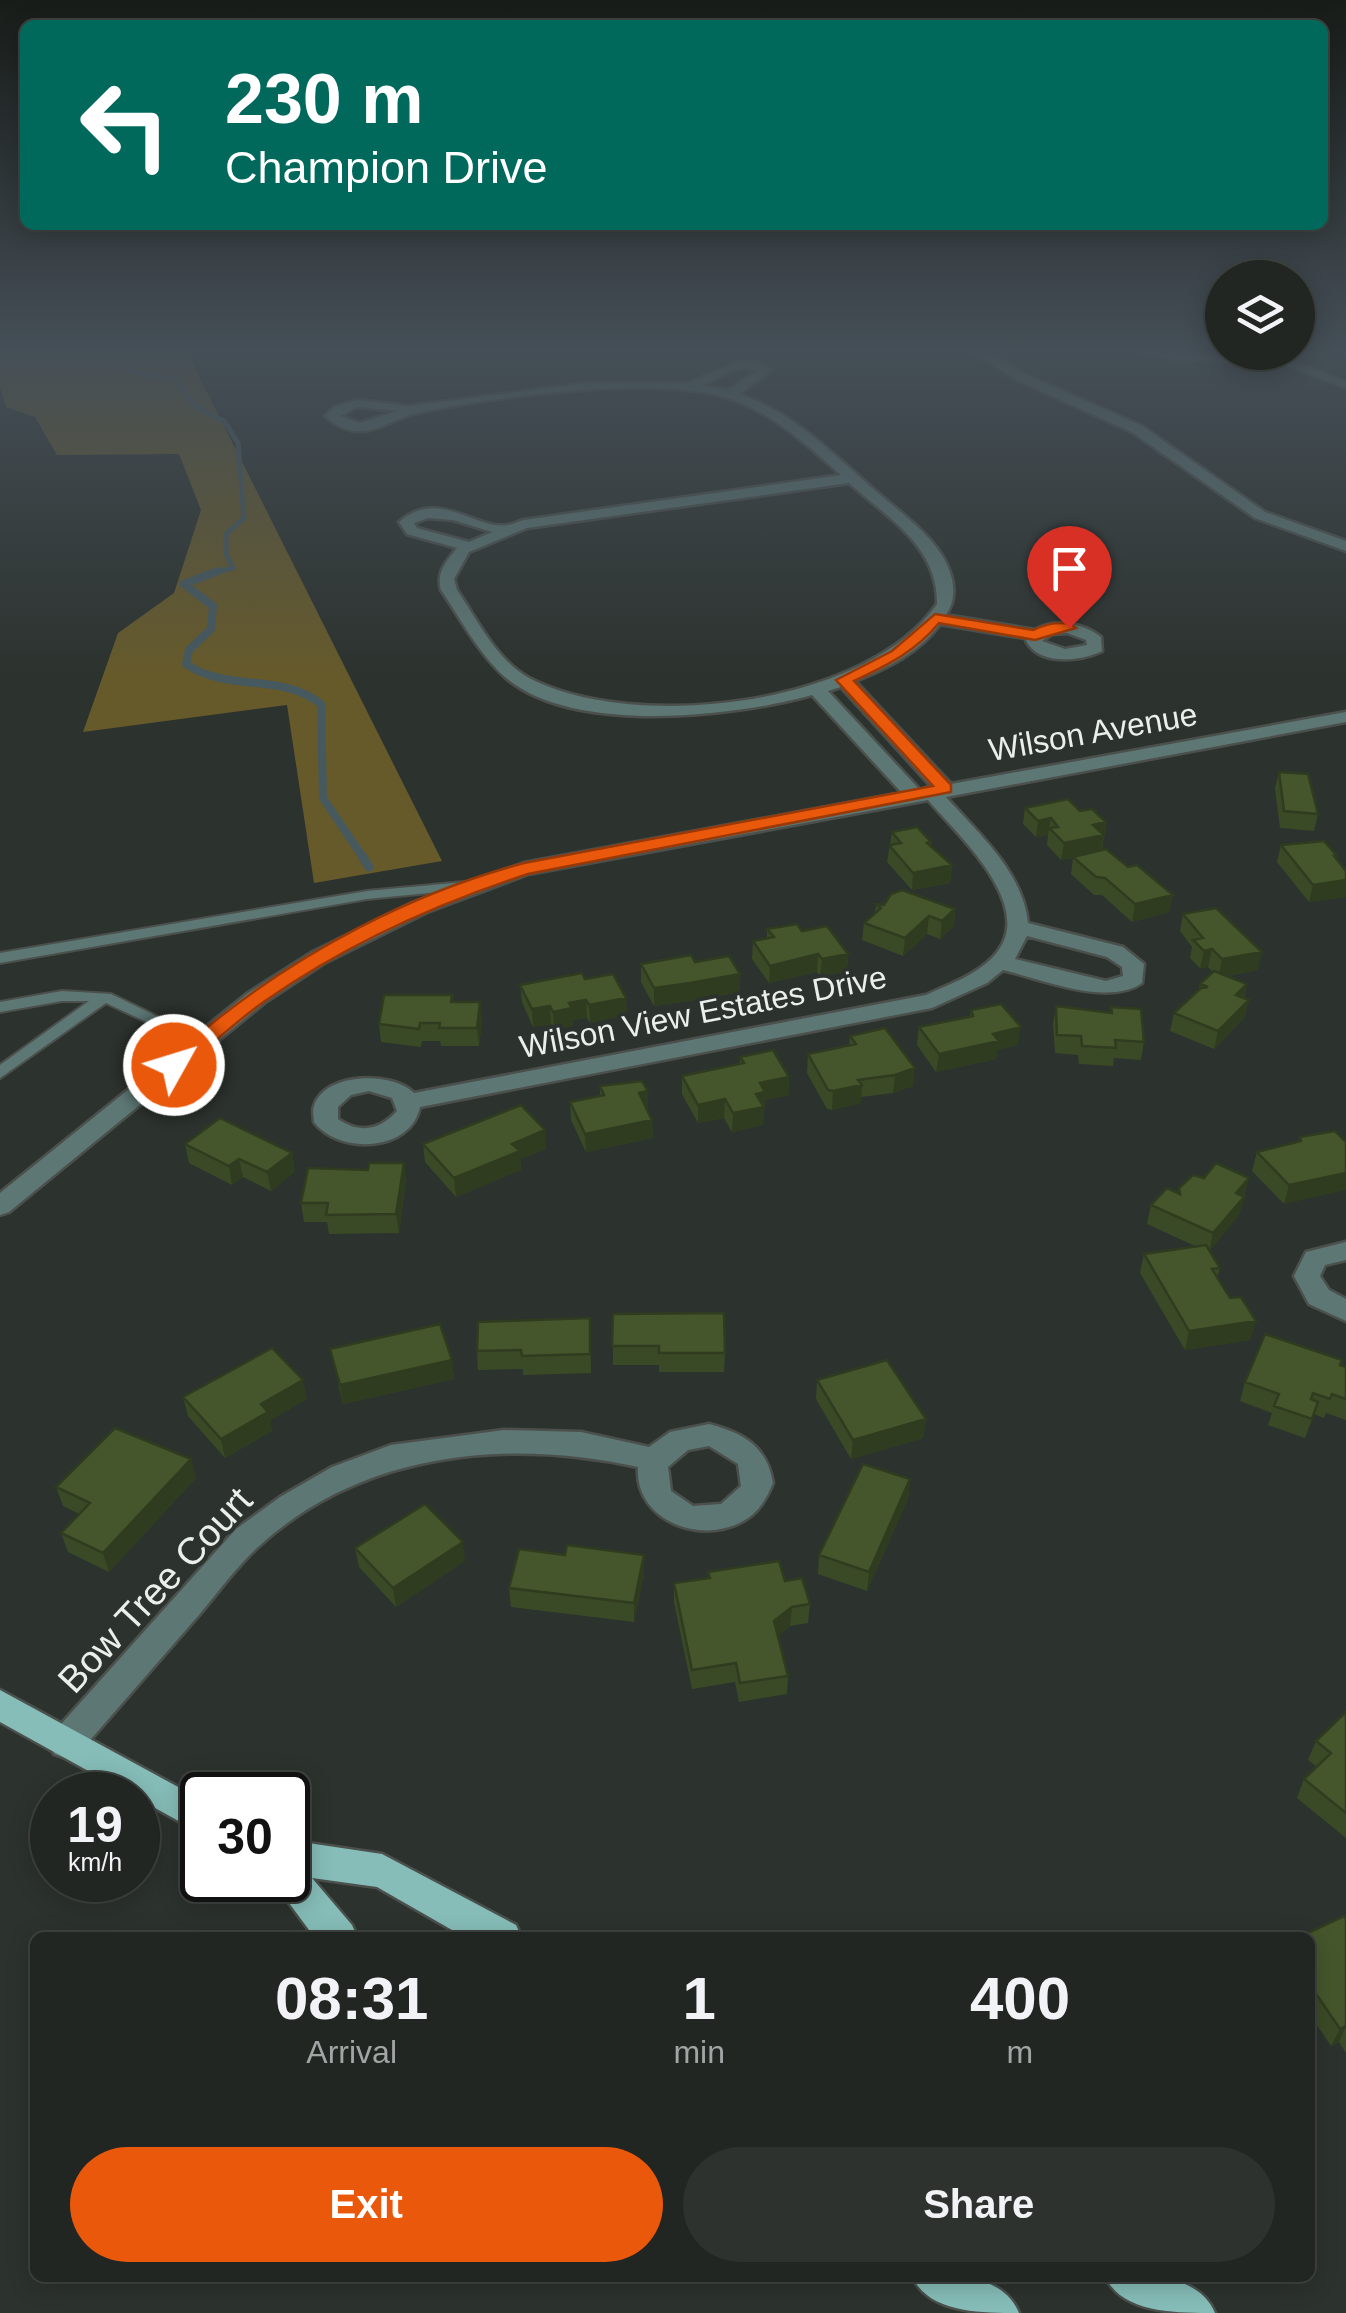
<!DOCTYPE html>
<html lang="en">
<head>
<meta charset="utf-8">
<style>
  :root { --surface:#212622; --page:#2d322f; --text:#f1f3f6; --muted:#a2a5a5; --line:#3e4340; --accent:#ea580c }
  body { margin:0; font-family:Helvetica,sans-serif; background:var(--page); color:var(--text); height:100vh; display:flex; flex-direction:column; font-size:38px; white-space:nowrap }
  * { box-sizing:border-box; margin:0 }
  p { font-size:32px; color:var(--muted) }
  .icon { flex:none; width:55px; height:55px; fill:none; stroke:currentColor; stroke-width:2; stroke-linecap:round; stroke-linejoin:round }
  .map { position:relative; flex:1; overflow:hidden }
  .side { position:absolute; left:30px; top:1932px; width:1285px; height:350px; display:flex; flex-direction:column; background:var(--surface); border-radius:15px; box-shadow:0 5px 25px #0003,0 0 0 2px var(--line) }
  .side>* { flex:none }
  .hud { position:absolute; left:20px; top:20px; width:1308px; height:210px; border-radius:15px; box-shadow:0 5px 25px #0003,0 0 0 2px var(--line); background:#00695c; color:#fff; overflow:hidden }
  .fabs { position:absolute; left:1205px; top:260px; display:grid; gap:20px }
  .fabs a { display:grid; place-items:center; width:110px; height:110px; border-radius:50%; background:var(--surface); box-shadow:0 5px 25px #0003,0 0 0 2px var(--line); font-size:50px }
  .speed { position:absolute; left:30px; top:1772px; display:flex; gap:20px; font-size:50px; font-weight:700; text-align:center }
  .speed>* { display:grid; place-content:center; width:130px; height:130px; border-radius:50%; background:var(--surface); box-shadow:0 5px 25px #0003,0 0 0 2px var(--line); line-height:1 }
  .speed small { font-size:25px; font-weight:400 }
  .speed .limit { border:5px solid #111; border-radius:15px; background:#fff; color:#111 }
  .pin { position:absolute; display:grid; place-items:center; width:85px; height:85px; color:#fff; margin:-102px -42px; border-radius:50% 50% 50% 0; rotate:-45deg; box-shadow:0 0 10px #0007 }
  .pin .icon { rotate:45deg }
  .me { position:absolute; width:110px; margin:-55px; rotate:51deg; stroke-linejoin:round; filter:drop-shadow(0 0 8px #0008) }
  .turn { display:flex; align-items:center; gap:35px; height:210px; padding:0 40px; font-size:45px }
  .turn .icon { width:130px; height:130px; stroke-width:2.5 }
  .turn b { display:block; font-size:70px; line-height:85px }
  .eta { display:flex; justify-content:space-evenly; align-items:center; height:170px; text-align:center }
  .eta b { font-size:60px; font-weight:700; line-height:70px }
  .cta { display:flex; gap:20px; margin-top:auto; padding:20px 40px }
  .cta a { flex:1; height:115px; border-radius:60px; background:var(--accent); color:#fff; font-size:40px; font-weight:700; line-height:115px; text-align:center }
  .cta a+a { background:var(--page); color:var(--text) }
  .map>svg:first-child { display:block }
  .forest { fill:#665a2b }
  .lines { fill:none; stroke-linecap:round; stroke-linejoin:round }
  .stream-far2 { stroke:#46595f; stroke-width:5 }
  .stream-far1 { stroke:#46595f; stroke-width:8 }
  .stream { stroke:#46595f; stroke-width:9 }
  .lane-casing { stroke:#4b504c; stroke-width:4 }
  .street-casing { stroke:#4b504c; stroke-width:5 }
  .primary-casing { stroke:#4b504c; stroke-width:5 }
  .lane { fill:#5d7774; fill-rule:evenodd }
  .street { fill:#5d7774; fill-rule:evenodd }
  .primary { fill:#86bdb8; fill-rule:evenodd }
  .wall { fill:#3b4a26 }
  .shaded-wall { fill:#303c1f }
  .building { fill:#45562c; stroke:#303c1f; stroke-width:2.5 }
  .route { fill:#ea580c; stroke:#983908; stroke-width:2.5 }
  .labels { text-anchor:middle; dominant-baseline:central; stroke-width:8; stroke-linejoin:round; paint-order:stroke }
  .street-label { font-size:32px; fill:#ebefec; stroke:#2c322e }
  .near-street-label { font-size:38px; fill:#ebefec; stroke:#2c322e }
</style>
</head>
<body>
<div class="map">
<svg width="1346" height="2313" viewBox="0 0 1346 2313">
  <rect width="100%" height="100%" fill="#2c322e"/>
  <!-- forest -->
  <path class="forest" d="M0,352H187L442,861L314,883L287,705L83,732L118,633L174,593L201,510L179,454L57,455L35,417L6,407L0,387Z"/>
  <g class="lines">
    <!-- stream-far2 -->
    <path class="stream-far2" d="M119,352L116,356L127,370L175,380L195,406L225,422L238,443L244,518L226,534V554L233,568L207,574"/>
    <!-- stream-far1 -->
    <path class="stream-far1" d="M218,571L184,584L213,606L211,629L189,650L186,664C228,693 281,672 321,704L323,798L364,859"/>
    <!-- stream -->
    <path class="stream" d="M362,856L369,867"/>
    <!-- lane casing -->
    <g class="lane-casing">
      <path id="lane" d="M1140,352L1279,359L1308,366L1346,382V388L1288,366L1178,360Z
        M475,881L482,885L480,888L367,899L0,963V953L367,891Z
        M62,991L111,994L210,1042L202,1047L196,1045L106,1003L0,1078V1065L89,1001H62L0,1012V1002Z"/>
    </g>
    <!-- street casing -->
    <g class="street-casing">
      <path id="street" d="M973,352H987L1027,375L1142,426L1265,512L1346,541V551L1255,518L1132,432L1019,381Z
        M736,362H756L772,370L739,394C794,413 834,455 877,492C900,512 927,531 943,557C954,576 958,597 946,615L1035,630C1056,618 1083,623 1101,637L1102,651C1080,662 1036,666 1025,638L940,624C919,653 887,668 855,681L951,784L1346,712V722L946,797C978,833 1023,872 1028,923L1123,947L1144,964L1142,983C1108,1007 1041,979 1003,970L987,983L932,1008L420,1107C411,1152 339,1155 314,1122C314,1117 312,1111 314,1106C324,1072 393,1071 414,1093L926,995C950,984 982,973 998,951C1034,903 957,834 928,800L528,874L427,912L326,962L264,1003L9,1212L0,1215V1193L248,993L311,953L412,903L524,863L902,793L812,695C733,717 572,735 505,677C478,653 461,619 441,590C436,572 446,562 457,548L407,534L399,522C439,487 476,531 508,525C514,524 519,521 524,520L841,475C805,443 769,409 721,396C645,376 494,397 417,413C397,417 381,431 359,431C346,431 335,425 325,416L334,407L357,400L409,406L587,383H688ZM746,368L757,371L728,390L702,386L731,371ZM357,407L397,411L360,423L340,416ZM849,483C888,518 938,546 937,604C867,706 635,733 529,678C496,660 477,619 457,590L454,579L469,552L527,528ZM428,518L453,520L492,532L469,542L417,528L414,523ZM1067,633L1086,640L1087,645L1065,649L1042,641L1052,634ZM841,687L931,786L920,790L828,691ZM1027,936L1107,957L1122,967L1123,976L1106,981L1015,959ZM369,1091L392,1098L397,1111C380,1130 360,1134 338,1119V1107L351,1095Z
        M1346,1242V1260L1325,1265L1320,1276L1329,1290L1346,1299V1321L1309,1304L1294,1276L1306,1252Z
        M709,1424C743,1433 767,1446 773,1483C768,1495 762,1507 752,1515C710,1549 634,1524 638,1467C507,1438 361,1452 258,1547C236,1567 218,1593 198,1616C158,1662 118,1708 78,1754L66,1758L54,1754L49,1743L54,1732L236,1529L280,1497L332,1467L391,1445L504,1430L581,1432L649,1447L670,1432ZM709,1446L738,1464L741,1486L721,1504L693,1506L671,1491L668,1467L688,1450Z"/>
    </g>
    <!-- primary casing -->
    <g class="primary-casing">
      <path id="primary" d="M0,1690L202,1800V1834L0,1722Z
        M288,1840L382,1854L516,1925L522,1938H466L377,1887L312,1878L352,1925L358,1938H315L272,1880H288Z
        M913,2278C950,2276 1002,2272 1019,2313C981,2313 930,2313 913,2278Z
        M1106,2278C1143,2276 1198,2272 1215,2313C1176,2313 1123,2313 1106,2278Z"/>
    </g>
    <!-- lane -->
    <use href="#lane" class="lane"/>
    <!-- street -->
    <use href="#street" class="street"/>
    <!-- primary -->
    <use href="#primary" class="primary"/>
  </g>
  <!-- wall -->
  <path class="wall" d="M1279,772L1318,814L1314,831L1280,828L1275,788Z
    M1025,808L1080,811L1106,822L1102,850L1173,895L1169,912L1132,922L1102,895H1094L1071,874L1073,858L1061,860L1047,845L1048,835L1036,837L1023,824Z
    M892,832L931,842L930,846L952,865L950,883L912,890L887,862Z
    M1281,845L1337,856L1336,859L1346,871V897L1309,902L1277,862Z
    M876,904L955,909L954,926L940,939L927,934L903,956L862,940L864,923L875,913Z
    M1183,914L1258,970L1227,976L1247,984L1244,998L1249,1000L1244,1018L1214,1049L1170,1031L1174,1013L1199,990L1200,984L1213,972L1208,967L1200,968L1190,958L1192,947L1180,931Z
    M767,929L802,931L848,954L847,971L820,977L817,972L769,983L752,959L753,941L767,939Z
    M695,962L740,974V992L689,1001L654,1006L641,982V964Z
    M585,979L626,998L627,1015L590,1023L587,1018L573,1020V1026L554,1030L551,1024L533,1027L522,1002L520,985Z
    M452,995L453,1002L482,1020L479,1046H441L440,1041H422L421,1047L381,1042L379,1024Z
    M1056,1006L1110,1012L1111,1007L1144,1042L1141,1060L1114,1058L1113,1066L1079,1064L1078,1055L1055,1053L1053,1024Z
    M971,1010L1018,1045L997,1050L996,1059L936,1072L917,1045L919,1027L970,1017Z
    M850,1036L913,1086L893,1093L861,1097V1103L832,1110L827,1109L807,1073L808,1054L849,1045Z
    M740,1057L789,1077V1095L765,1100L763,1125L732,1132L724,1118L698,1123L682,1094V1076L740,1064Z
    M600,1086L652,1120L653,1138L586,1152L571,1120L570,1102L600,1096Z
    M1335,1131L1284,1204L1252,1171L1257,1152L1299,1141L1300,1137Z
    M185,1144L292,1153L295,1172L271,1191L243,1177L232,1185L189,1163Z
    M423,1144L546,1149L520,1159L521,1170L456,1197L425,1162Z
    M404,1163L406,1181L399,1233L329,1234L327,1222H304L301,1203L368,1170Z
    M1204,1178H1249L1239,1215L1209,1251L1220,1268L1217,1278L1230,1298L1256,1321L1250,1340L1185,1350L1140,1273L1144,1254L1197,1247L1147,1224L1151,1205L1178,1193L1179,1188Z
    M613,1314L725,1353L724,1372H659V1365H613Z
    M590,1318L591,1373L523,1375V1369L478,1370L477,1351Z
    M330,1349L452,1360L454,1379L343,1404Z
    M1340,1365L1346,1367V1420L1326,1413L1324,1418L1314,1414L1305,1438L1268,1425L1272,1413L1240,1401L1245,1382Z
    M817,1380L926,1419L923,1438L851,1459L816,1399Z
    M183,1397L307,1399L270,1420L272,1431L225,1458L188,1416Z
    M196,1478L109,1572L68,1552L61,1533L79,1514L63,1506L56,1487Z
    M910,1479L908,1499L867,1591L818,1574L819,1555Z
    M355,1548L465,1561L396,1607L359,1567Z
    M708,1572L785,1581L810,1604L808,1623L790,1626L778,1636L788,1676L787,1694L739,1702L735,1682L692,1689L674,1602V1583L708,1578Z
    M644,1574L634,1622L511,1607L509,1588Z
    M1346,1712V1838L1297,1798L1304,1779L1317,1767L1308,1760L1316,1741Z
    M1346,1919V2053L1339,2042L1331,2046L1310,2015V1938Z"/>
  <!-- shaded-wall -->
  <path class="shaded-wall" d="M1051,818L1048,835L1036,837L1038,821Z
    M1106,822L1101,852L1061,860L1064,843L1093,825Z
    M952,865L950,883L912,890L913,873Z
    M1346,880V897L1309,902L1313,885Z
    M1173,895L1169,912L1132,922L1135,904Z
    M955,909L954,926L940,939L942,921Z
    M929,916L927,934L903,956L905,938Z
    M1212,949L1208,967L1200,968L1204,951Z
    M1262,952L1258,970L1218,977L1222,959Z
    M818,954L817,972L769,983L770,966Z
    M848,954L847,971L820,977L822,959Z
    M740,974V992L689,1001L654,1006V988Z
    M1247,984L1243,1001L1236,995Z
    M626,998L627,1015L590,1023L589,1005Z
    M586,1000L587,1018L573,1020V1026L554,1030L553,1012L569,1003Z
    M1249,1000L1244,1018L1214,1049L1218,1031Z
    M480,1002L482,1020L479,1046L477,1028Z
    M550,1006L551,1024L533,1027L532,1009Z
    M1021,1027L1018,1045L997,1050L996,1059L936,1072L939,1054L993,1034Z
    M915,1068L913,1086L893,1093L895,1075Z
    M789,1077V1095L765,1100L763,1125L732,1132L733,1113L760,1083Z
    M862,1085L861,1103L832,1110L833,1091Z
    M648,1091V1110L639,1093Z
    M725,1099L724,1118L698,1123V1105Z
    M652,1120L653,1138L586,1152L585,1134Z
    M545,1130L546,1149L520,1159L521,1170L456,1197L454,1178L512,1144Z
    M292,1153L295,1172L271,1191L267,1172Z
    M239,1159L243,1177L232,1185L229,1166Z
    M404,1163L406,1181L399,1233L396,1214Z
    M1346,1173V1190L1284,1204L1289,1185Z
    M1249,1178L1244,1196L1236,1193Z
    M1244,1197L1239,1215L1209,1252L1213,1233Z
    M1256,1321L1250,1340L1185,1350L1189,1331Z
    M452,1360L454,1379L343,1404L340,1385Z
    M303,1380L307,1399L270,1420L272,1431L225,1458L221,1439L261,1404Z
    M926,1419L923,1438L851,1459L853,1440Z
    M191,1459L196,1478L109,1572L103,1553Z
    M910,1479L908,1499L867,1591L869,1572Z
    M463,1542L465,1561L396,1607L393,1588Z
    M644,1555V1574L634,1622V1603Z
    M792,1607L790,1626L773,1640L774,1621Z
    M1346,2026L1339,2042L1331,2046L1340,2029Z"/>
  <!-- building -->
  <path class="building" d="M1279,772L1308,774L1318,814L1284,811Z
    M1068,799L1080,811L1092,809L1106,822L1093,825L1104,835L1064,843L1049,828L1058,827L1051,818L1038,821L1025,808Z
    M917,827L931,842L927,843L952,865L913,873L889,845L901,843L892,832Z
    M1324,841L1337,856H1334L1346,871V880L1313,885L1281,845Z
    M1106,849L1128,867L1137,865L1173,895L1135,904L1105,878L1096,877L1073,857Z
    M902,890L955,909L942,921L929,916L905,938L864,923L881,908L876,904L884,905L891,894Z
    M1216,908L1262,952L1222,959L1212,949L1204,951L1193,940L1203,938L1183,914Z
    M797,924L802,931L827,926L848,954L822,959L818,954L770,966L753,941L774,937L767,929Z
    M691,955L695,962L729,956L740,974L690,983L654,988L641,964Z
    M1214,971L1247,984L1236,995L1249,1000L1218,1031L1174,1013L1201,988L1208,987L1200,984Z
    M582,973L585,979L613,974L626,998L589,1005L586,1000L569,1003L572,1008L553,1012L550,1006L532,1009L520,985Z
    M384,995H452L451,1002H480L477,1028H439L440,1023H420L419,1029L379,1024Z
    M1001,1004L1021,1027L993,1034L999,1041L939,1054L919,1027L973,1016L971,1010Z
    M1056,1006L1112,1013L1111,1007L1141,1009L1144,1042L1115,1040L1116,1048L1082,1046L1081,1036L1057,1035Z
    M885,1028L915,1068L895,1075L858,1080L862,1085L833,1091L828,1090L808,1054L856,1044L850,1036Z
    M773,1050L789,1077L760,1083L765,1092L756,1094L764,1107L733,1113L725,1099L698,1105L682,1076L744,1063L740,1057Z
    M642,1081L648,1091L639,1093L652,1120L585,1134L570,1102L604,1095L600,1086Z
    M521,1105L545,1130L512,1144L520,1151L454,1178L423,1144Z
    M220,1118L292,1153L267,1172L239,1159L229,1166L185,1144Z
    M1335,1131L1346,1142V1173L1289,1185L1257,1152L1301,1141L1300,1137Z
    M369,1163H404L396,1214L326,1215L328,1203H301L308,1168L368,1170Z
    M1216,1163L1249,1178L1236,1193L1244,1197L1213,1233L1151,1205L1167,1188L1180,1194L1179,1188L1193,1175L1204,1178Z
    M1206,1245L1220,1268L1212,1269L1230,1298L1241,1297L1256,1321L1189,1331L1144,1254Z
    M724,1313L725,1353H659V1346H612L613,1314Z
    M590,1318V1354L522,1356L521,1350L477,1351L478,1322Z
    M440,1324L452,1360L340,1385L330,1349Z
    M1265,1334L1342,1360L1340,1365L1346,1367V1399L1332,1394L1330,1399L1313,1393L1311,1399L1318,1402L1312,1419L1274,1406L1279,1394L1245,1382Z
    M272,1348L303,1380L261,1404L268,1412L221,1439L183,1397Z
    M887,1360L926,1419L853,1440L817,1380Z
    M115,1428L191,1459L103,1553L61,1533L90,1503L56,1487Z
    M863,1464L910,1479L869,1572L819,1555Z
    M425,1504L463,1542L393,1588L355,1548Z
    M567,1545L644,1555L634,1603L509,1588L519,1549L565,1555Z
    M779,1561L785,1581L802,1578L810,1604L792,1607L774,1621L788,1676L740,1683L736,1663L692,1670L674,1583L710,1578L708,1572Z
    M1346,1712V1813L1304,1779L1331,1753L1316,1741Z
    M1344,1916L1346,1919V2026L1340,2029L1310,1985V1938H1297Z"/>
  <!-- sky -->
  <linearGradient id="sky" x2="0" y2="1"><stop stop-color="#181c19"/><stop offset="0.52" stop-color="#454f57"/><stop offset="1" stop-color="#454f57" stop-opacity="0"/></linearGradient>
  <rect width="1346" height="675" fill="url(#sky)"/>
  <!-- route -->
  <path class="route" d="M935,614L1033,630C1046,624 1065,619 1076,628L1035,640L939,623C915,652 888,665 854,681L951,785V792L528,874C436,904 345,945 265,1001C235,1022 209,1047 181,1070H166L163,1065C175,1050 194,1038 210,1025C300,952 411,893 524,863L933,786L836,680L892,651Z"/>
  <g class="labels">
    <!-- street labels -->
    <g class="street-label">
      <text transform="translate(1093 732) rotate(-10)">Wilson Avenue</text>
      <text transform="translate(703 1012) rotate(-11)">Wilson View Estates Drive</text>
    </g>
    <!-- near-street labels -->
    <g class="near-street-label">
      <text transform="translate(155 1590) rotate(-47)">Bow Tree Court</text>
    </g>
  </g>
</svg>
<div class="fabs">
<a><svg class="icon" aria-label="layers" viewBox="0 0 24 24"><path d="M12 4l9 5-9 5-9-5zM3 14l9 5 9-5"/></svg></a>
</div>
<div class="speed"><div>19<small>km/h</small></div><div class="limit">30</div></div>
<div class="pin" style="left:1069px;top:628px;background:#d93025"><svg class="icon" aria-label="arrive" viewBox="0 0 24 24"><path d="M6 21V4h12l-3 4 3 4H6"/></svg></div>
<svg class="me" style="left:174px;top:1065px" viewBox="-20 -20 40 40"><circle r="17" fill="#ea580c" stroke="#fff" stroke-width="3"/><path d="M0-11L8 9 0 5-8 9z" fill="#fff"/></svg>
<div class="hud">
<div class="turn"><svg class="icon" aria-label="left" viewBox="0 0 24 24"><path d="M17 20v-9H6M10 6l-5 5 5 5"/></svg><div><b>230 m</b>Champion Drive</div></div>
</div>
<section class="side">
<div class="eta">
<div><b>08:31</b><p>Arrival</p></div>
<div><b>1</b><p>min</p></div>
<div><b>400</b><p>m</p></div>
</div>
<div class="cta"><a>Exit</a><a>Share</a></div>
</section>
</div>
</body>
</html>
